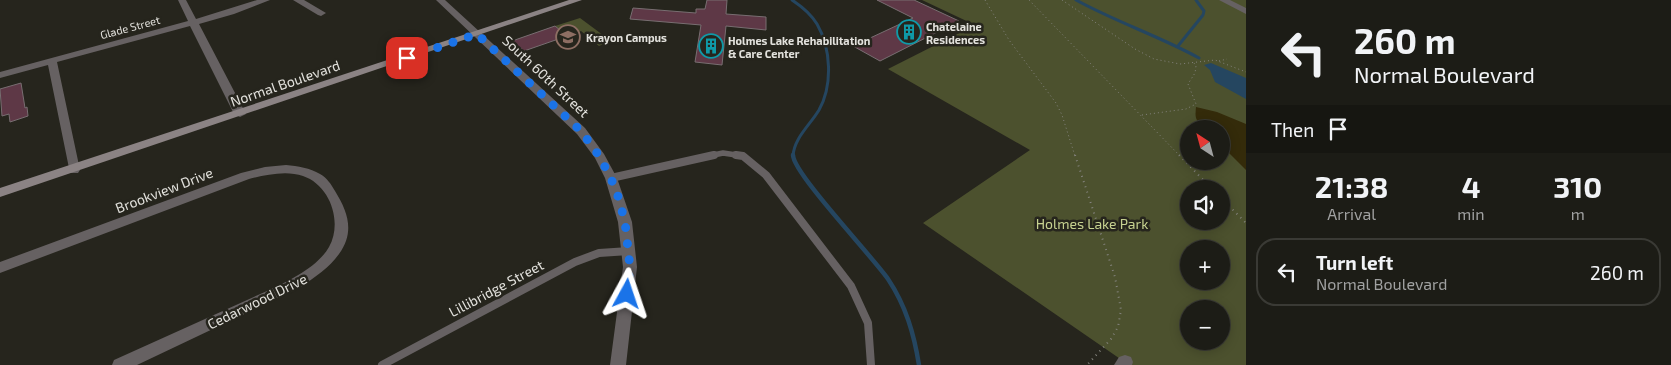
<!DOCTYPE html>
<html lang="en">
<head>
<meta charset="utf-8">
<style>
  :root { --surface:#1c1c16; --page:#25251f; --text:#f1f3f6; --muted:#a0a1a1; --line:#3a3a35 }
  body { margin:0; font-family:"Exo 2",sans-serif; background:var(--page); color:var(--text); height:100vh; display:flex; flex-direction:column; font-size:19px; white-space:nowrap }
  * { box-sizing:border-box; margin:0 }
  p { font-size:16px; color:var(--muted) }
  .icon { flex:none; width:28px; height:28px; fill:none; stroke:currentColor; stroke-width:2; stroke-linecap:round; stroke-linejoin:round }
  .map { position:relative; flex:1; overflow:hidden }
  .drawer { display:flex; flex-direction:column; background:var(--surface); width:425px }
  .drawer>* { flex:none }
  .hud { background:#1c1c16; color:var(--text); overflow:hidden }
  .needle { width:32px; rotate:324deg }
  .controls { position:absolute; left:1180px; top:120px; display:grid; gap:10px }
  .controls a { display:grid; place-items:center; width:50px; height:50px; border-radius:50%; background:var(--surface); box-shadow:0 2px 12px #0003,0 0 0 1px var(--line); font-size:25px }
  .pin { position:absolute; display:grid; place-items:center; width:42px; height:42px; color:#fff; margin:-21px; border-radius:10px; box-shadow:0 2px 8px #0006 }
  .me { position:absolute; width:55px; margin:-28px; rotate:5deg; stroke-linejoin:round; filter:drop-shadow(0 0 4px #0008) }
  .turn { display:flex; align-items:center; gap:18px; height:105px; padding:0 25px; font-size:22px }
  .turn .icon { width:65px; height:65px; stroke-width:2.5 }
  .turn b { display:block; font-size:35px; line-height:42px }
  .then { display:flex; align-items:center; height:48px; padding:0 25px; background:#0003; gap:10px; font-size:19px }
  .eta { display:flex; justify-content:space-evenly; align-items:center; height:85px; text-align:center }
  .eta b { font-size:30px; font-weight:700; line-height:35px }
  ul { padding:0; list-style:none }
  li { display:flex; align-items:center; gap:15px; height:68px; margin:0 10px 8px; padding:0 15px; border:2px solid var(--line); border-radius:20px }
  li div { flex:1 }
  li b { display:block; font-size:19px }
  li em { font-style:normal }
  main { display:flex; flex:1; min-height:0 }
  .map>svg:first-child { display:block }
  .green { fill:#4c512e; fill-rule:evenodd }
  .sand { fill:#342b0a }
  .water { fill:#254660 }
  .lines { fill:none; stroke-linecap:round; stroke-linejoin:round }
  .stream-far1 { stroke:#254660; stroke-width:3 }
  .stream { stroke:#254660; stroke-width:4.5 }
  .building { fill:#5e3846; stroke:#786e71 }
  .path-far1 { stroke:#84837d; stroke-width:1; stroke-dasharray:1 3; stroke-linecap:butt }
  .path { stroke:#84837d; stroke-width:2; stroke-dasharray:1 4.5; stroke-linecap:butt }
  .service-far1 { stroke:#666162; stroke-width:5.5 }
  .service { stroke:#666162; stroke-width:8 }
  .minor { fill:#666162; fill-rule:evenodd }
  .secondary { fill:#8b8384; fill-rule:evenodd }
  .route { stroke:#1a73e8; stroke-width:9; stroke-dasharray:0 16.2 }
  .labels { text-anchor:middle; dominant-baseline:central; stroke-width:5; stroke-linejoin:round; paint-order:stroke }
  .far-poi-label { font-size:11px; font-weight:bold; fill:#e3e2dd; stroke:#26251d; text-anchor:start }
  .far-street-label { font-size:11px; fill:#e3e2dd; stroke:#26251d }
  .street-label { font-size:14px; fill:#e3e2dd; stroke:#26251d }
  .park-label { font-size:14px; fill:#c7d290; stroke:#26251d }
</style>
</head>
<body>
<main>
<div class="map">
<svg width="1246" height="365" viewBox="0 0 1246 365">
  <rect width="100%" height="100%" fill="#26251d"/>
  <!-- green -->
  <path class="green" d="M922,0H1246V365H1129L923,223L1030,150L888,69L975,25ZM1189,129H1221V161H1189ZM1189,189H1221V221H1189ZM1189,249H1221V281H1189ZM1189,309H1221V341H1189Z
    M580,18L611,41L599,46L581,31L567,36L555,26Z"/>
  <!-- sand -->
  <path class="sand" d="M1196,107L1217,112L1246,124V170L1221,145V129H1205C1195,119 1195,119 1196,107Z"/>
  <!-- water -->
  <path class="water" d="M1211,63L1246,78V99L1215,82L1210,70L1204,65Z"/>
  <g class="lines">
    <!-- stream-far1 -->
    <path class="stream-far1" d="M792,0C801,6 811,14 817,24C831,48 833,85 819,110C810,125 794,138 793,156
      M1076,0C1116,22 1159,36 1199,58
      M1178,46L1203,15L1204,11L1196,0"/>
    <!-- stream -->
    <path class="stream" d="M793,155C793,173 872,256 888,279C906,306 914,334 919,365"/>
  </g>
  <!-- building -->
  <path class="building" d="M707,0H727L726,14L766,17V30L726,26L722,65L695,62L701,25L630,19L633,8L696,13V9H705Z
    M877,0H914L959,21L880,61L853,46L913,18Z
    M555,26L567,36L524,51L512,41Z
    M21,83L25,108L27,107L28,116L10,122L9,114L2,116L0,89Z"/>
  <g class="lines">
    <!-- path-far1 -->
    <path class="path-far1" d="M985,0L1009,40L1056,103L1062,115L1075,156
      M1029,0L1180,156
      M1062,0L1135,49L1154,59L1180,64L1215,60L1246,72
      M1219,61L1227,59
      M1142,115L1186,109L1196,104L1188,84L1195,73L1196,66L1194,63"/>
    <!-- path -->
    <path class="path" d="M1075,155L1115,277L1121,310L1118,327L1111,339L1087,365
      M1179,155L1212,189
      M1221,198L1246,223"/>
    <!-- service-far1 -->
    <path class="service-far1" d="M709,156L723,153L743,156"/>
    <!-- service -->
    <path class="service" d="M736,155L743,156L766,175L851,286L868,323L871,365
      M611,178L714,155
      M382,365L575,262L599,253L629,251"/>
    <!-- minor -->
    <path class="minor" d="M178,0H186L196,19L257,0H270L234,14L199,24L246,114L240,117L234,114L190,26L57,62L80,170L78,173H70L48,65L0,78V72L188,21Z
      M293,0H304L326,13L321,16L318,15Z
      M436,0H445L585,128L604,154L617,178L632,222L637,267L626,365H610L623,267L618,222L605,178L595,158L577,134Z
      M1219,0H1230L1246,8V14Z
      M286,165C298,166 310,168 320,174C327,178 331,184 335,191C348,212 355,232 339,254C329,268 315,277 301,287L137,365H112L114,360L267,291C288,281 317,268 329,247C343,222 330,185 303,176C286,170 265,175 249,179L0,273V262L241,173L265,167Z
      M1125,355L1131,357L1133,362L1132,365H1114L1119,357Z"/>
    <!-- secondary -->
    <path class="secondary" d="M569,0H582L0,197V188Z"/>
  </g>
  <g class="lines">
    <!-- route -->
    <path class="route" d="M407,58L477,34L581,131L600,157L616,189L625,222L630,267L627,294"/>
  </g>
  <!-- icons -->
  <defs>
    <g id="building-ring" transform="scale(1.25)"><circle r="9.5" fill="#26251d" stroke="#0f9aa8" stroke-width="1.5"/><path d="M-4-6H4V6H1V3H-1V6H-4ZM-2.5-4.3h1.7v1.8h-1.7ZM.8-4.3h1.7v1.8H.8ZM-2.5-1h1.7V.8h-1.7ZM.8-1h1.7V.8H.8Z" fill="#0f9aa8"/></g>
    <g id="school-ring" transform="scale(1.25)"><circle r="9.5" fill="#26251d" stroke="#8d6e63" stroke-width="1.5"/><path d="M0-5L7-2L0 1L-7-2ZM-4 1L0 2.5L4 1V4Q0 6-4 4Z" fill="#8d6e63"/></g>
  </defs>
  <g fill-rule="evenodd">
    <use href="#building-ring" x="909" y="32"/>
    <use href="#school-ring" x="568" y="37"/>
    <use href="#building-ring" x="711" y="46"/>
  </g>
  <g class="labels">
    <!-- far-poi labels -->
    <g class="far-poi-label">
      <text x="926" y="26">Chatelaine<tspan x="926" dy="13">Residences</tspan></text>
      <text x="586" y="37">Krayon Campus</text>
      <text x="728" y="40">Holmes Lake Rehabilitation<tspan x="728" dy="13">&amp; Care Center</tspan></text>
    </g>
    <!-- far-street labels -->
    <g class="far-street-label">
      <text transform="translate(130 27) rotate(-15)">Glade Street</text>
    </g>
    <!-- street labels -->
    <g class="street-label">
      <text transform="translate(546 76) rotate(43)">South 60th Street</text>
      <text transform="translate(285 83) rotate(-19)">Normal Boulevard</text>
      <text transform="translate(164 190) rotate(-21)">Brookview Drive</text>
      <text transform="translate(496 288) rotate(-28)">Lillibridge Street</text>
      <text transform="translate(257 301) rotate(-26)">Cedarwood Drive</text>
    </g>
    <!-- park labels -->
    <g class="park-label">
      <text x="1092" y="223">Holmes Lake Park</text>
    </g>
  </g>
</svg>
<div class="controls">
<a><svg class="needle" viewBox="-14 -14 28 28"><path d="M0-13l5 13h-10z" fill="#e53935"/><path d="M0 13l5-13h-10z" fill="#a0a1a1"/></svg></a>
<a><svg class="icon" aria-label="sound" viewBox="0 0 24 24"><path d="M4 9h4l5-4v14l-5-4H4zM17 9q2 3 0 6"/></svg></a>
<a>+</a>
<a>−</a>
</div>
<div class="pin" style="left:407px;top:58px;background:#d93025"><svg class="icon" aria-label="arrive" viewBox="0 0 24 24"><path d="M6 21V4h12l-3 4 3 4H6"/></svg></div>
<svg class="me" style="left:627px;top:294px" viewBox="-20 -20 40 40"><path d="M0-17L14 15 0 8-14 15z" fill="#1a73e8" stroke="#fff" stroke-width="4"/></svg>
</div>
<section class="drawer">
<div class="hud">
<div class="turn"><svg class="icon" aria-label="left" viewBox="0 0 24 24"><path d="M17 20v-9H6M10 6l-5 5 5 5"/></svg><div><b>260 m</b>Normal Boulevard</div></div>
<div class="then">Then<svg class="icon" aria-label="arrive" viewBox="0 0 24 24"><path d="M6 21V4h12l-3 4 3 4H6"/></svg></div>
</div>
<div class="eta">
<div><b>21:38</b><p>Arrival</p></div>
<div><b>4</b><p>min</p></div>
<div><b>310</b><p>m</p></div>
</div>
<ul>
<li><svg class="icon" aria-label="left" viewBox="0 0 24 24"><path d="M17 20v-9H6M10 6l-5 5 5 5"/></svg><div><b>Turn left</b><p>Normal Boulevard</p></div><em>260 m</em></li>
</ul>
</section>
</main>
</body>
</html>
